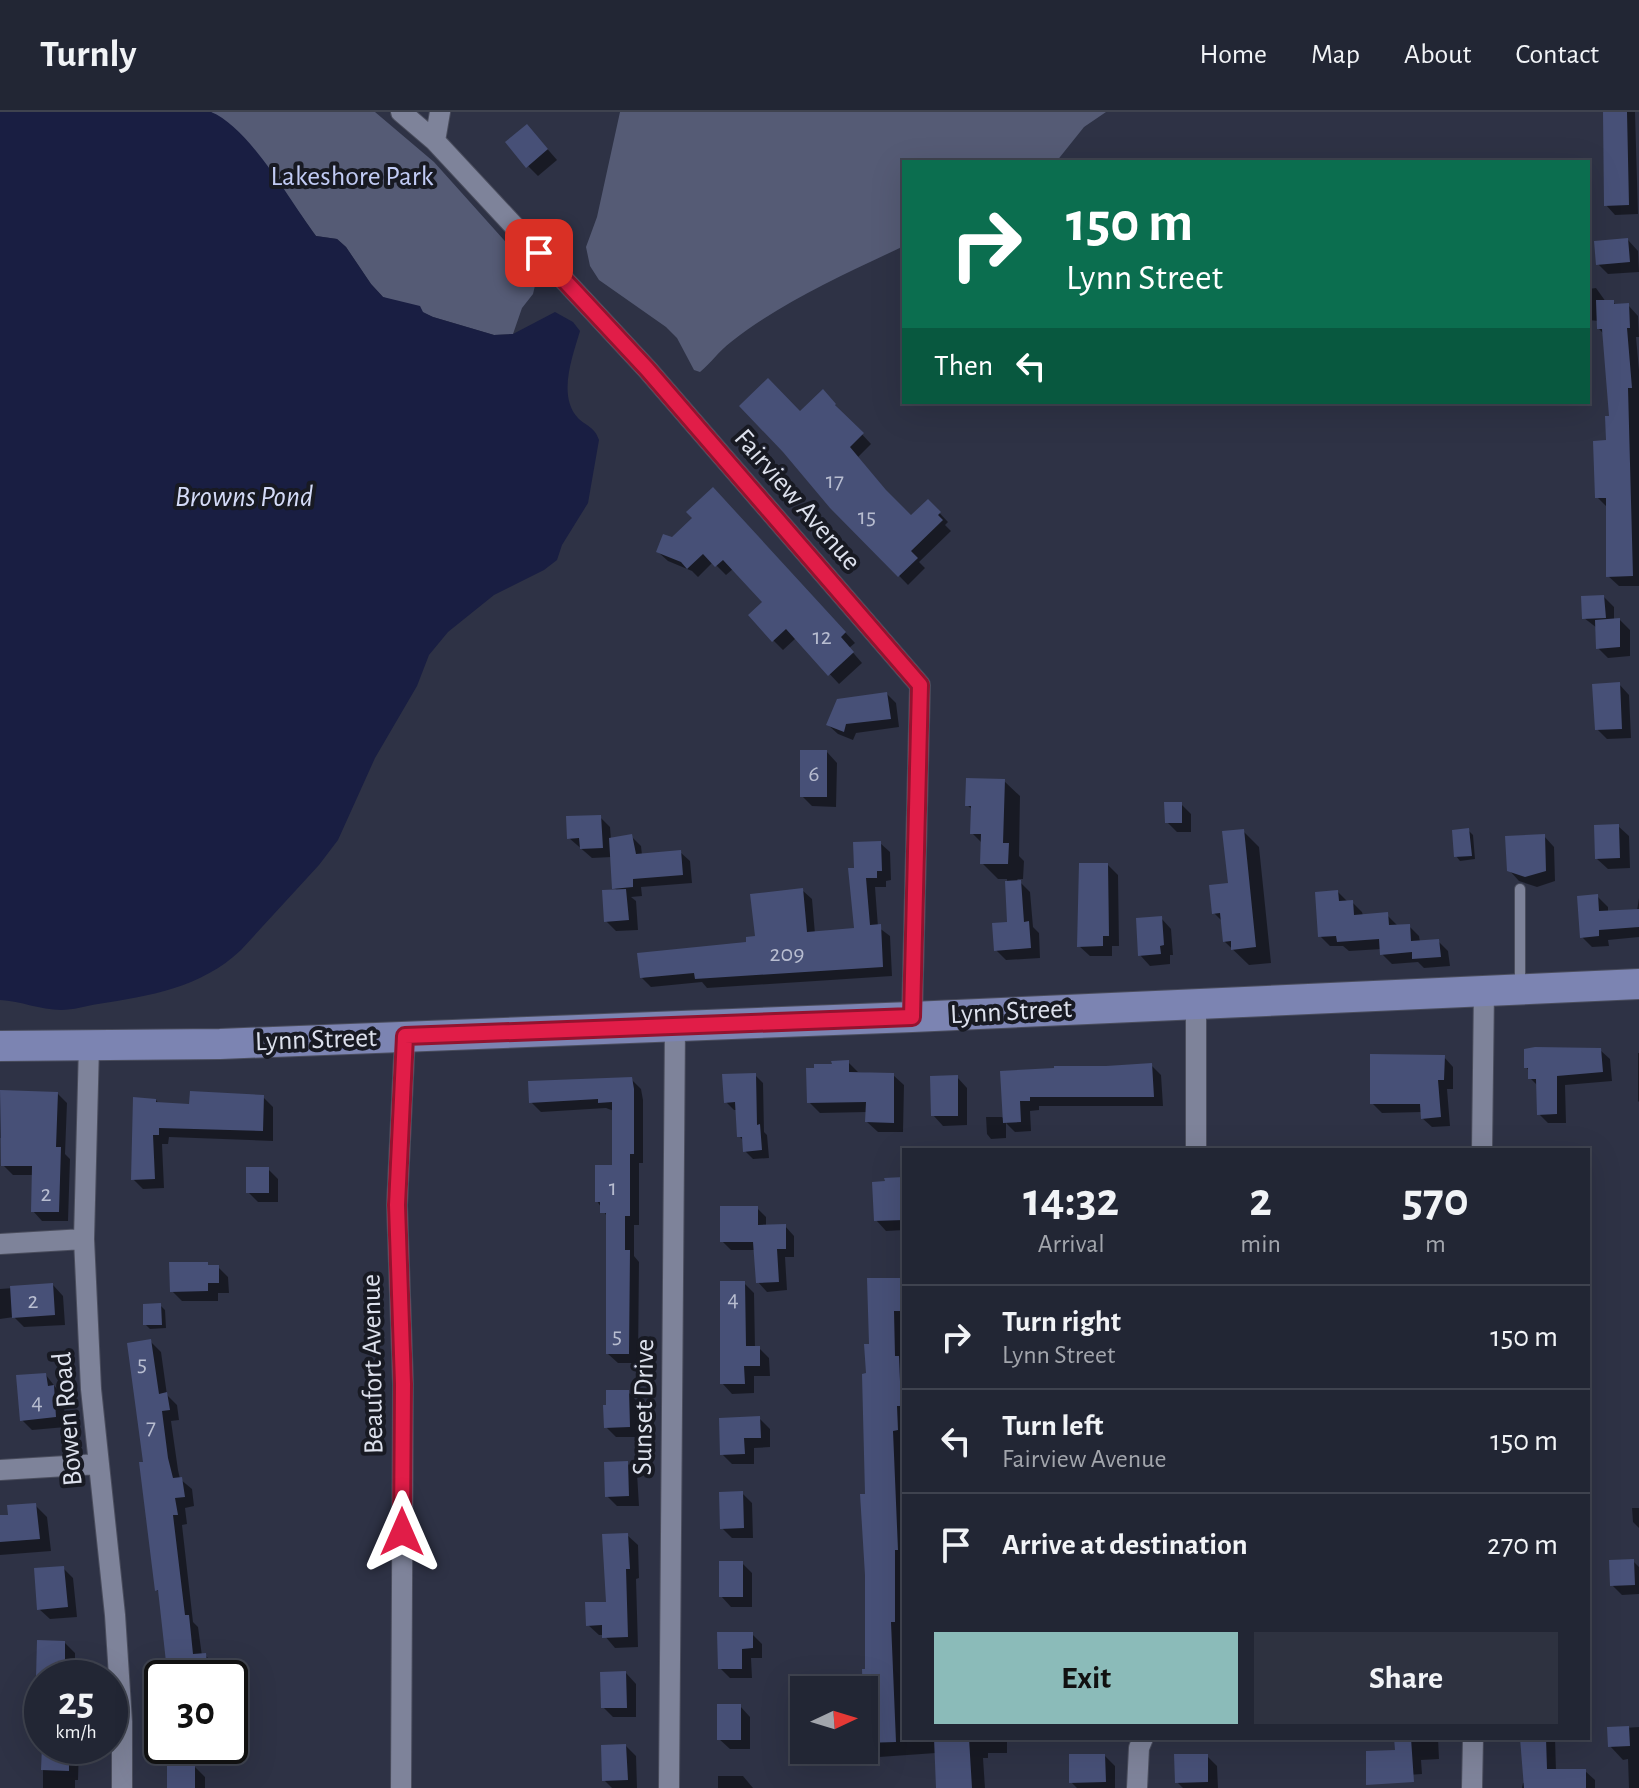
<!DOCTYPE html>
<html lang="en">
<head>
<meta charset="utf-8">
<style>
  :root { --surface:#222634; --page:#2e3240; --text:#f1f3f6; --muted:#a2a5ac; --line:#3f434f; --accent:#8bbbb9 }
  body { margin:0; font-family:"Alegreya Sans",sans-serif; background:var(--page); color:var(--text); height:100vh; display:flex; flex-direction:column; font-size:30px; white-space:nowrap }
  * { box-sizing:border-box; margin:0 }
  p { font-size:26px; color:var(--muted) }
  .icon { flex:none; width:44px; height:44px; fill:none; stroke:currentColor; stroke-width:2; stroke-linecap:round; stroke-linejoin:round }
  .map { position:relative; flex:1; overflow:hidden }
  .side { position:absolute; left:902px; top:1036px; width:688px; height:592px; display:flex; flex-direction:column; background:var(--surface); border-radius:0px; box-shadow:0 8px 32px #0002,0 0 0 2px var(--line) }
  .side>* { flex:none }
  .top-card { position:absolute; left:902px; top:48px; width:688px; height:244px; border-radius:0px; box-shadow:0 8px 32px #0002,0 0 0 2px var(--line); background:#0b6e4f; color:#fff; overflow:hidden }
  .needle { width:52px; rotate:86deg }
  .buttons { position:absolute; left:790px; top:1564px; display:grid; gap:16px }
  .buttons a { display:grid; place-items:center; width:88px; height:88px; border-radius:0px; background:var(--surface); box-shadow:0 8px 32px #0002,0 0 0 2px var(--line); font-size:40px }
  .speed { position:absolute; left:24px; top:1548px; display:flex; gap:16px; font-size:40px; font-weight:700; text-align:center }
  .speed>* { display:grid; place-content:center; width:104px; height:104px; border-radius:50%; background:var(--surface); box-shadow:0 8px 32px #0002,0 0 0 2px var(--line); line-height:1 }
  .speed small { font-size:20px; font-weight:400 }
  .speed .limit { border:4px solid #111; border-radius:12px; background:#fff; color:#111 }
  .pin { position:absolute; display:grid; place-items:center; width:68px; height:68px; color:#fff; margin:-34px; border-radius:16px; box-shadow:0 4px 12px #0006 }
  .me { position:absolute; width:88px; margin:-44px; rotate:0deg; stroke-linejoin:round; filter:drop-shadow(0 0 6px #0008) }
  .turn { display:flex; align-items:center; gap:28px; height:168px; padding:0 32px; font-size:36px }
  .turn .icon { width:104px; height:104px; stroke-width:2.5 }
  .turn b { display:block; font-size:56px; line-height:68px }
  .then { display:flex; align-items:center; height:76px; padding:0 32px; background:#0003; gap:16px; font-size:30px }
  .eta { display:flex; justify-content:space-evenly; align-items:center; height:136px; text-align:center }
  .eta b { font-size:48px; font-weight:700; line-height:56px }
  .primary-button { display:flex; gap:16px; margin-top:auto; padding:16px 32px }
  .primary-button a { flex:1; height:92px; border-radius:0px; background:var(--accent); color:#111; font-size:32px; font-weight:700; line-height:92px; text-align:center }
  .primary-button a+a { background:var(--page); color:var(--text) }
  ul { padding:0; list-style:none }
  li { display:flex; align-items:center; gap:24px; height:104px; padding:0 32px; border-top:2px solid var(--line) }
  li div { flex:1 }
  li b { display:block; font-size:30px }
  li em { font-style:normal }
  header { display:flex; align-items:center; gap:48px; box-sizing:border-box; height:112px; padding:0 40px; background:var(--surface); border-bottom:2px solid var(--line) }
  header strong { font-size:38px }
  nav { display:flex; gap:44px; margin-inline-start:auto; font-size:28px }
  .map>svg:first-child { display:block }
  .green { fill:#555b75 }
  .water { fill:#191e42 }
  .shadow { fill:#0007 }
  .building { fill:#475077 }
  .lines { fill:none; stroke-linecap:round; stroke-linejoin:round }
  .lane-casing { stroke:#4a4d5d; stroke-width:12 }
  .street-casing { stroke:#4a4d5d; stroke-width:22 }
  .secondary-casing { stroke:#4a4d5d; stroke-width:32 }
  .lane { stroke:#7e839a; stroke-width:10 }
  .street { stroke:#7e839a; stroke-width:20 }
  .secondary { stroke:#7c84b2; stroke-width:30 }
  .route-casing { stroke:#92132f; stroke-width:20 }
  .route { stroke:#e11d48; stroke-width:14 }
  .labels { text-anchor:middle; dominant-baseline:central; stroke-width:8; stroke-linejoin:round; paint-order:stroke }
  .number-label { font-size:24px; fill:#b8bdd0 }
  .park-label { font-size:28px; fill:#c1cbf4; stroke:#181a23 }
  .street-label { font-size:28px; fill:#dde1ed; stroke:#181a23 }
  .water-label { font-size:30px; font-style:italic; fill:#d4dbf7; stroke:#181a23 }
</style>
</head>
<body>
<header>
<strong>Turnly</strong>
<nav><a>Home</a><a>Map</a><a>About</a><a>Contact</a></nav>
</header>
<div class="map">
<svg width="1639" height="1676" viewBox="0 0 1639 1676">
  <rect width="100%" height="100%" fill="#2e3245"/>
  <!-- green -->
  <path class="green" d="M211,0H375L434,50L537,165L533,182L522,196L513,222L494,223L433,205L383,185L371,172L346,135L337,127L316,124L265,53Z
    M620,0H1106L1084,15L1056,50H904V134C845,162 783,189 731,230C719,239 711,251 700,260L694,258L677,226L666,215L599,168L590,154L586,135L597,105Z"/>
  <!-- water -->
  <path class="water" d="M0,0H211C249,15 290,89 316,124L337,127L346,135L371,172L383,185L420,194L423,200L433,205L494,223L513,222L555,200L573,210L580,219C573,243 557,284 578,306C586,314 595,315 599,328L588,391L562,433L557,448L544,458L494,483L448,520L429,543L417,574L375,646L338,728L319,753L241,838C201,876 149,884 98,892C86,894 73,898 61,898C40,898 21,889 0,888Z"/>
  <!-- shadow -->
  <path class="shadow" d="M1605,0H1635L1638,102L1615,103L1606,93Z
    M537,25L557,48L538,64L528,54Z
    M1628,128L1638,139L1639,160L1608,162L1598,152Z
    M1596,176L1606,190H1613L1617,194L1628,193L1638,204L1639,225H1636L1639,258V474H1619L1608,464V396L1597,385L1611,306L1604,222L1599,217V209L1588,208V177Z
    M823,280L871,332L858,345L895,390L911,406L928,389L948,410L945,413L951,419L919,450L925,456L908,473L831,394L800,302Z
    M722,387L855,531L849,536L862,551L839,572L796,526L783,538L774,529L751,503L765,490L734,456L726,463L713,450L698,465L692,459L668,449L658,440Z
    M1604,485L1614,495V509L1620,508L1630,518V544L1608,546L1598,536L1597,516L1584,506Z
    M1619,572L1629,583L1631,626L1607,627L1597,617Z
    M887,582L896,591L899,615L856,621L853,628L838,622L828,613Z
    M827,640L837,651L836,695L812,694L802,684Z
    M1004,669L1020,684L1019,744L1024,749L1023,767H1017L1030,780L1033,815L1039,821L1040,846L1006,848L996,838L1009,812L1007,767H998L982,751L983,732L972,721L973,698L967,693Z
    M1181,692L1191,702V720H1177L1167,710Z
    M600,705L610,715L611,728L631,724L641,734L642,743L680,740L690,749L692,771L641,775L642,784L631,785L636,789L638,818L616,819L606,809L618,779L614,776L612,745L592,746L569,726Z
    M1618,714L1629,724L1630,756L1608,757L1597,747Z
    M1468,718L1473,723L1475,747L1460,749L1456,744Z
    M1243,719L1259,735L1271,851L1249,853L1224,829L1223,810L1214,801L1230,772Z
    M1544,724L1554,735L1555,769L1537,775L1519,769L1509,758Z
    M880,731L890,740L891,768L886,769V775H875L878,815L890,824L892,864L707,876L702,870L651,875L642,866L748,832L757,826L802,778L812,787L815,822L856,818V757Z
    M1108,753L1118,763L1119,834H1112V844H1090L1079,834Z
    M1338,780L1348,790H1352L1362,800L1363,804L1387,803L1397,813L1409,814L1419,824L1420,830L1438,829L1448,839L1450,854L1424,856L1418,850L1392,852L1382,842V837L1349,839L1343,834H1330L1320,824Z
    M1598,785L1608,795V801L1637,799L1639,786V825L1608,828L1609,834L1592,835L1582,825Z
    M1161,806L1171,817L1173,843H1170V852L1150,854L1140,843Z
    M1600,938L1610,947L1612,969L1565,973L1566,1011H1548L1539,1002L1538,974L1530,966V960L1526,955Z
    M1638,941H1639V990L1638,989Z
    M1444,945L1453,955V977H1447L1450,1014L1432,1015L1422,1006V1000L1382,1001L1372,991Z
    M848,950L858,960L893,963L904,973L903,1020H878L867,1010V1000L820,1001L809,990Z
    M1151,953L1161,963L1163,994H1039V998L1030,999L1031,1019L1015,1020L1006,1011V1026L991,1027L987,1022L986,1005H1002L1005,1008L1002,961Z
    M755,963L763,971L764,1020L767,1023L769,1046L753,1047L745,1039L744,1029L739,1024L737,998H734L726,990Z
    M957,965L967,976V1013L943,1014L933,1003Z
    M631,967L641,977L643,988V1051H639V1113H634V1144L639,1150L638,1251H618L608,1242V1106L597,1089L614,1055V999L606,996L541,1000L531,990Z
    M0,979L58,982L67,991L65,1042L70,1047L68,1109H42L33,1099L34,1063H13L3,1053L4,1026H0Z
    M263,985L273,995V1029L169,1025L168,1032H162L164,1076L143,1077L133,1067L156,988L160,993L191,994Z
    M268,1057L278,1067V1090H258L248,1080Z
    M904,1067V1118L886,1119L876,1108Z
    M757,1096L766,1105V1115L785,1114L794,1124V1145H785L787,1178L767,1180L758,1170L756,1138H731L722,1129Z
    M210,1155H218L228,1165L229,1181H218V1189H182L172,1179Z
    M904,1168V1626H1007V1641H988V1646H983L985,1676H938L936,1641L879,1645L864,1630V1578H861V1575H865L867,1559L868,1263L871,1234Z
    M744,1171L754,1181L755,1236H759L769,1246L770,1264H754V1281L732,1282L722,1271Z
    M53,1173L63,1184L65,1213L24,1215L14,1205L0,1207V1177Z
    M160,1193L165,1198L166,1216L150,1217L145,1212Z
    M150,1229L161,1240L167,1283L177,1293L179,1308L171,1309L178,1358L180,1367L192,1377L194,1394L185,1396L187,1412L182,1413L193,1510L198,1515L202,1544L205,1543L215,1553L217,1566H183V1559H178L168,1549L161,1482L157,1478L146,1351Z
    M46,1263L63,1285L66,1315L32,1318L22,1308Z
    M628,1280L638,1290L639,1325H616L606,1315Z
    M759,1306L770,1317V1335L754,1336V1352H732L722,1342Z
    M627,1351L637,1361L639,1394H617L607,1384Z
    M742,1381L752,1391L753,1426H732L722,1416Z
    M35,1393L47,1405L51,1439L0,1443V1405L10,1404Z
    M1632,1396H1639V1416L1633,1410Z
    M627,1423L638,1433L639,1466L636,1467L638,1535L615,1536L604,1523H599L588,1513L608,1492Z
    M1633,1449L1639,1455V1482L1622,1483L1612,1473Z
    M742,1451L752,1461V1495H731L721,1484Z
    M63,1456L73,1466L77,1505L50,1507L39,1497Z
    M752,1522L762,1532V1546H751L752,1566H730L720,1556Z
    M39,1530L65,1531L75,1541V1566H42V1575L38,1571Z
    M626,1561L636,1572V1605H613L603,1595Z
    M230,1590L236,1596V1615H230Z
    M740,1594L750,1605V1637H730L719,1627Z
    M1639,1615V1676H1629L1628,1647L1623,1648L1610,1634L1609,1617Z
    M1053,1626H1084V1629H1057Z
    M1270,1626H1298V1629H1273Z
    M1396,1626H1438L1439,1647L1421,1648L1422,1662L1408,1663Z
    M1522,1626H1555L1556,1659H1585L1595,1668V1676H1522L1523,1671H1525Z
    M43,1634H79L78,1668H75V1676H43Z
    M192,1634H218V1636L195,1637Z
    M626,1634L636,1644L637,1676H612L604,1668Z
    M1105,1644L1115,1654V1676H1077L1071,1670Z
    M1207,1644L1217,1654L1218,1676H1183L1177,1670Z
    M194,1654L205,1665V1676H169Z
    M718,1664H743L753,1676H718Z"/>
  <!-- building -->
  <path class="building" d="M1603,0H1627L1629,93L1604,94Z
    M527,12L548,37L526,56L505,30Z
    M1628,126L1630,150L1596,153L1594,129Z
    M1596,188H1614V192L1629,191L1630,216H1627L1632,276H1628L1633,464L1606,465V386H1595L1593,329L1606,328L1605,304H1609L1602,217H1597Z
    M768,266L800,299L823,277L836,292L835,293L864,321L850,335L886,378L911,403L928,387L941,400L938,403L943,408L911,439L918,446L898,465L830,396L783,340L739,294Z
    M713,375L846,520L841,525L854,540L828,564L786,517L772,530L748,503L762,490L723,448L715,455L703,442L687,457L681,450L656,440L663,422L672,425L692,406L686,400Z
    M1604,483L1606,506L1582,507L1581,484Z
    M1620,506V535L1596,537L1595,508Z
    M1620,570L1622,617L1595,618L1592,572Z
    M887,580L891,607L846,612L844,620L826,613L837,587Z
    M800,638H827V685H800Z
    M966,666L1005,667L1003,731H1009L1008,752H980L981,722H970L971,694H965Z
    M1164,690H1182V711H1165Z
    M601,703L603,736L580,737L579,726L567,727L566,704Z
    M1619,712L1620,746L1595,747L1594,713Z
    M1469,716L1472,744L1454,745L1452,718Z
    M1244,717L1256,835L1231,838V829L1223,830L1220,801L1212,802L1209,773L1228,771L1222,719Z
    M632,722L636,742L681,738L683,763L633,767V775L612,777L609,726Z
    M1545,722L1546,759L1525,765L1507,759L1505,724Z
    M881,729L882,759H877V766H866L870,813L881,812L883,855L695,867L694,861L640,866L637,841L746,830V825L755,824L750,782L803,776L807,820L854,816L848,756H854L853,730Z
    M1079,751H1108L1109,824H1103V834L1077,835Z
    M1021,768L1024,810L1029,809L1031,836L994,839L992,811L1007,810L1005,769Z
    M626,777L629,808L604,810L602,778Z
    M1338,778L1339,789L1353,788L1354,803L1388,800L1389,813L1410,812L1411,829L1439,827L1441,845L1412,847V840L1380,843L1379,827L1337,830L1336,824L1318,825L1315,780Z
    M1598,782L1599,799L1639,797V815L1599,818V824L1580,826L1577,784Z
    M1162,804L1164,833L1160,834L1161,842L1138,844L1136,806Z
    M1535,935L1601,936L1603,960L1557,964V1002L1537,1003L1536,967H1528V956H1524V937Z
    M1370,942L1445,943L1444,968H1438L1441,1005L1421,1007L1420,992H1370Z
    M849,948V960L894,961V1011L865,1010L866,990L807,991L806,956H814V952H832L831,949Z
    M1152,951L1154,985H1030V989H1020L1021,1010L1003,1011L1000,959L1054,956V954H1106Z
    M756,961L757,1013L760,1012L762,1038L743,1040L742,1025H737L735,990L724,991L722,962Z
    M958,963V1004H931L930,964Z
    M632,965L634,977V1042H630V1104H625V1138H630L629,1242H606V1101H600V1090H595V1053H612V990L598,991V987L529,991L528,969Z
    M0,978L58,980L56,1035H61L59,1100H31L32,1054H1Z
    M190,979L264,983L263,1019L159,1016V1023H153L155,1067L131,1068L133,985L156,987V990L189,992Z
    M246,1055H269V1081H246Z
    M904,1065V1108L874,1109L872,1070L885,1069L884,1066Z
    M720,1094H758V1113L786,1112V1137H777L779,1170L756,1171L753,1130H720Z
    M169,1150H208V1153H219V1171H208V1179L170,1180Z
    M867,1166H904V1199H894L895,1244H899L901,1294H897L898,1318L893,1319L898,1438H895V1510H891L896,1630L864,1631L862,1557H865V1463L860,1382H865L862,1262L866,1261L864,1232H869Z
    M720,1169H745L746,1234H760V1254H744L745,1272H720Z
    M53,1171L55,1203L12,1206L10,1174Z
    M161,1191L162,1213H143V1192Z
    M151,1227L159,1282L167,1280L170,1298L162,1299L168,1346L173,1366L182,1365L185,1385L175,1386L178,1403H173L185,1503H189L193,1542L206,1541L208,1562L181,1565L179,1549L166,1550L158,1478L155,1479L139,1350H143L127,1231Z
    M46,1261L48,1274L54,1273L56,1305L20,1309L16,1263Z
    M606,1278H629L630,1315L604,1316L603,1293H606Z
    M760,1304L761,1326H744L745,1342L720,1343L719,1306Z
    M628,1349L629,1384L605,1385L604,1350Z
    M743,1379L744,1416L720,1417L719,1380Z
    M36,1391L40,1427L0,1430V1403H8L7,1393Z
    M628,1421L630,1457H626L628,1525L602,1526V1513L586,1514L585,1490H606L602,1422Z
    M1634,1447L1635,1473L1610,1474L1609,1448Z
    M719,1449H743V1485H719Z
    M64,1454L68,1495L37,1498L34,1456Z
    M717,1520H753V1536L742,1537V1557H718Z
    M37,1528L65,1529V1566H36Z
    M626,1559L627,1596H601L600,1560Z
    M717,1592H741V1628H717Z
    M1629,1614L1630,1634L1608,1635L1607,1615Z
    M934,1626H969L972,1676H936Z
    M1394,1626H1411L1414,1670L1366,1673V1639L1395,1638Z
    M1520,1626H1546L1547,1657H1586V1676H1524Z
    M626,1632L628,1668L602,1669L601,1633Z
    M42,1634H69V1659L41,1658Z
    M1069,1642H1105L1106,1670L1069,1671Z
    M1174,1642H1208V1670L1175,1671Z
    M195,1652V1676H167V1653Z"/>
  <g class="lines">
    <!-- lane casing -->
    <g class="lane-casing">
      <path id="lane" d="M1520,777V875"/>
    </g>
    <!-- street casing -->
    <g class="street-casing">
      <path id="street" d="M401,0L435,29L647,257L920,573L912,905
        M435,29L440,0
        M89,933L84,1127L91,1277L115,1503L122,1610V1676
        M1196,1038V891
        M1482,1038L1484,878
        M0,1132L84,1127
        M0,1358L99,1352
        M401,1676L403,1272L397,1093L405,924
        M669,1676L675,914
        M1137,1676L1139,1636L1143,1626
        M1472,1676L1473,1626"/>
    </g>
    <!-- secondary casing -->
    <g class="secondary-casing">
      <path id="secondary" d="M0,934L220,932L912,905L1639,872"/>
    </g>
    <!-- lane -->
    <use href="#lane" class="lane"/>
    <!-- street -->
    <use href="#street" class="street"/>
    <!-- secondary -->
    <use href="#secondary" class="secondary"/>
  </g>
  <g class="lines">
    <!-- route casing -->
    <g class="route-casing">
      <path id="route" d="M402,1420L403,1272L397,1093L405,924L912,905L920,573L647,257L539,141"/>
    </g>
    <!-- route -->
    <use href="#route" class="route"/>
  </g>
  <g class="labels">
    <!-- number labels -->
    <g class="number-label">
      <text x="835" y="369">17</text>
      <text x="867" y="405">15</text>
      <text x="822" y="525">12</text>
      <text x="814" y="662">6</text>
      <text x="787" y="842">209</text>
      <text x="613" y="1076">1</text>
      <text x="46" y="1082">2</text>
      <text x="733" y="1187">4</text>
      <text x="33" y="1189">2</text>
      <text x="617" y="1224">5</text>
      <text x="142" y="1252">5</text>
      <text x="37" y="1290">4</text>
      <text x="151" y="1315">7</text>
    </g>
    <!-- park labels -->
    <g class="park-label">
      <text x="352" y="65">Lakeshore Park</text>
    </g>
    <!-- street labels -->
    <g class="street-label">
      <text transform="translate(797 388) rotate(49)">Fairview Avenue</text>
      <text transform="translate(1011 900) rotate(-3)">Lynn Street</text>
      <text transform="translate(316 928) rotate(-2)">Lynn Street</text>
      <text transform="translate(373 1252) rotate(-91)">Beaufort Avenue</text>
      <text transform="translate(644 1295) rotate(-89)">Sunset Drive</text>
      <text transform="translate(68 1307) rotate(-95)">Bowen Road</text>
    </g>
    <!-- water labels -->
    <g class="water-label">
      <text x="244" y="385">Browns Pond</text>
    </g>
  </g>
</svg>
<div class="buttons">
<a><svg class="needle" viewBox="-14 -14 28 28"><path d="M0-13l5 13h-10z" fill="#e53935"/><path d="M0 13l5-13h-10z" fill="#a2a5ac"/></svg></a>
</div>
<div class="speed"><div>25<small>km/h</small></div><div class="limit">30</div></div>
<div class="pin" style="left:539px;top:141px;background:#d93025"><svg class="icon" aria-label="arrive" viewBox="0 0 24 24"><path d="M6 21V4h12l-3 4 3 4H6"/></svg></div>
<svg class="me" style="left:402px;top:1420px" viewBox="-20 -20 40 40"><path d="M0-17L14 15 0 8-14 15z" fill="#e11d48" stroke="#fff" stroke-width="4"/></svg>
<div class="top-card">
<div class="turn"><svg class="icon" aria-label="right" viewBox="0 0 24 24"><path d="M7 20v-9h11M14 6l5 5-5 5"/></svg><div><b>150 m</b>Lynn Street</div></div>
<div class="then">Then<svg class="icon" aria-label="left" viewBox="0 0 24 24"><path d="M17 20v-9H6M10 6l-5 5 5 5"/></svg></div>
</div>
<section class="side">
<div class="eta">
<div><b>14:32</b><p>Arrival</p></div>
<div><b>2</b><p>min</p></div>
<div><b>570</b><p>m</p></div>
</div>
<ul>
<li><svg class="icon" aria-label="right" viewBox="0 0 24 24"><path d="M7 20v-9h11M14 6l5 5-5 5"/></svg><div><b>Turn right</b><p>Lynn Street</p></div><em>150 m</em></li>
<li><svg class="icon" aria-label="left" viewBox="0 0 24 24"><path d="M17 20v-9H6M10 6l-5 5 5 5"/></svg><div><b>Turn left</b><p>Fairview Avenue</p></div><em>150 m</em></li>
<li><svg class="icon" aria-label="arrive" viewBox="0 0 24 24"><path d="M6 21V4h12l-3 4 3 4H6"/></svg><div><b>Arrive at destination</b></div><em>270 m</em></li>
</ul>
<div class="primary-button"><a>Exit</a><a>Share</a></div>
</section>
</div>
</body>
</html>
